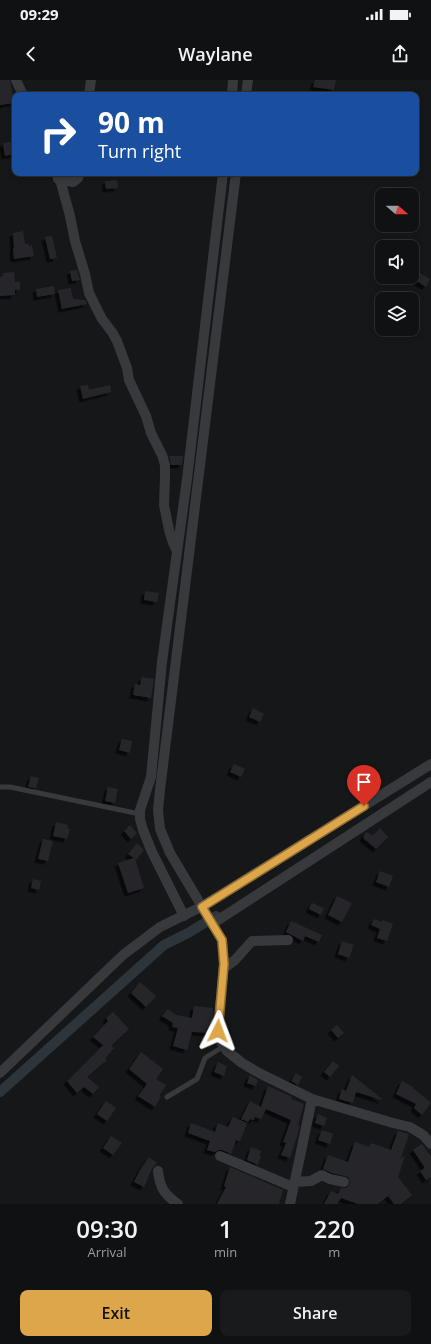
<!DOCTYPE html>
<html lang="en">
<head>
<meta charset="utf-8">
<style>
  :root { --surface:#101112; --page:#191a1b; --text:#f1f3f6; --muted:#9c9d9f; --line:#303132; --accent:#dda64a }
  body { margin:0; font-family:"Open Sans",sans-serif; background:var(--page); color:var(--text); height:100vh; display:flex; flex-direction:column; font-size:15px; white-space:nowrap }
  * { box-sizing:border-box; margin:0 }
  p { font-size:13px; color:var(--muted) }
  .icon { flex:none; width:22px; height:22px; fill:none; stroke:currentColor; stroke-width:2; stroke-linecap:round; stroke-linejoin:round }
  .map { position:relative; height:1124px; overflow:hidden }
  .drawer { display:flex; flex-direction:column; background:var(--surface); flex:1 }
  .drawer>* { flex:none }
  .hud { position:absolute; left:12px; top:12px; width:407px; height:84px; border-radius:8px; box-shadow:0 2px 6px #0003,0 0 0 1px var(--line); background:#1a4fa0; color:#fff; overflow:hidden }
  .needle { width:26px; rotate:110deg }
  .controls { position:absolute; left:375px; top:108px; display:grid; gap:8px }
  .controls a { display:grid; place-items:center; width:44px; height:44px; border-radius:8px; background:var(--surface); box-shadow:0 2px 6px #0003,0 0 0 1px var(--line); font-size:20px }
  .pin { position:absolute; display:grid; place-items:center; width:34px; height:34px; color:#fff; margin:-41px -17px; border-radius:50% 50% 50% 0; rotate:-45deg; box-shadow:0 0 4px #0007 }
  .pin .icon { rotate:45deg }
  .me { position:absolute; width:44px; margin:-22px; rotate:3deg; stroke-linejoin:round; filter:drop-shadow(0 0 3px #0008) }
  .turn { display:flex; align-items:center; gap:14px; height:84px; padding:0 20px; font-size:18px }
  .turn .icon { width:52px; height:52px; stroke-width:2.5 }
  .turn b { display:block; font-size:28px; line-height:34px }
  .eta { display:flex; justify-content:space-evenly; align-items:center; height:68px; text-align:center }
  .eta b { font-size:24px; font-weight:600; line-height:28px }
  .cta { display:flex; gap:8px; margin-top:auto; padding:8px 20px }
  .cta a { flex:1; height:46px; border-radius:8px; background:var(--accent); color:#111; font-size:16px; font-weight:600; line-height:46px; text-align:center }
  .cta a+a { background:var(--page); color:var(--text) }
  .status { display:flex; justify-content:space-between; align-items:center; height:28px; padding:0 20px; background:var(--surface); direction:ltr }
  .status svg { height:11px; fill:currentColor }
  header { display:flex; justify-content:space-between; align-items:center; height:52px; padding:0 20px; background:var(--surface); font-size:18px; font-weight:600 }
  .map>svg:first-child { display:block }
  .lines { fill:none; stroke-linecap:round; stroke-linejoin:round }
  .canal { stroke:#2e353a; stroke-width:10 }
  .building { fill:#272729; filter:url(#shadow) }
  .lane { stroke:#38393d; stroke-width:5 }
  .street { stroke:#38393d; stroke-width:10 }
  .route-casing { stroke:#906c30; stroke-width:10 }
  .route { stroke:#dda64a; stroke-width:7 }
</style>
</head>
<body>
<div class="status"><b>09:29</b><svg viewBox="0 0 49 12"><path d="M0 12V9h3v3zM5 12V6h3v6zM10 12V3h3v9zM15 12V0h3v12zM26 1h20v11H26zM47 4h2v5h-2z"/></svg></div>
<header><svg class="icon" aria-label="back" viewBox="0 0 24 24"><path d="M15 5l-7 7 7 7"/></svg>Waylane<svg class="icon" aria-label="share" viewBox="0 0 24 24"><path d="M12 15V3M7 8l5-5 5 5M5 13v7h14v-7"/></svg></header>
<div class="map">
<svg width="431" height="1124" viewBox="0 0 431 1124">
  <defs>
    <filter id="shadow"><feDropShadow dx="-3.5" dy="3.5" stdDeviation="0" flood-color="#0009"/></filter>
  </defs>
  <rect width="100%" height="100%" fill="#161718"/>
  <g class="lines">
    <!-- canal -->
    <path class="canal" d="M0,1012L164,865L188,853L216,836"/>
  </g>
  <!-- building -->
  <path class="building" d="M0,0H10L14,23L0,25Z
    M315,0H336L334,10L313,7Z
    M15,61V74L5,76L3,63Z
    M117,100L118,108L106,109L105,101Z
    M23,151L25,164H28L29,166L32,165L34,176L14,179L13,168H14L13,153Z
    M52,156L57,178L50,179L45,157Z
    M77,190L80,200L72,201L70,191Z
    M14,192L15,202H20V210H15V215L0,216V197L3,196V193Z
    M420,193L430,199L426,207L415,200Z
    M54,206L55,214L37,217L36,209Z
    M71,208L73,219L85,220L87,224L62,229L58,210Z
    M88,305L89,310L110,305L111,312L83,319L80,306Z
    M169,376H183L182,385H171Z
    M145,511L159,513L157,522L144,520Z
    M142,597L154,599L151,618L133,615L135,604L140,605Z
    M253,628L264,634L260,642L249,637Z
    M122,659L132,661L130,673L119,670Z
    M234,684L245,689L241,697L230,692Z
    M31,696L39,698L36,708L28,707Z
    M108,707L118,709L115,723L105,721Z
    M56,742L68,745L67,748L70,749L67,759L53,756Z
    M130,745L137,753L131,759L124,751Z
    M380,748L388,757L376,769L363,758L366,752L373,755Z
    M43,759L53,761L48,781L38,779Z
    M137,763L144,770L136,780L135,779L144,808L128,813L118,783L134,778L128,774Z
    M380,791L393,796L389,807L376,802Z
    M33,799L41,801L39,810L31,808Z
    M337,816L352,823L342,842L328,835Z
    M312,823L324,828L321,835L309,829Z
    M374,839L382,842L383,840L393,844L387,861L377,858L380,849L371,845Z
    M291,841L322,855L319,862L305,856L303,861L286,852Z
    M342,861L354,865L349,878L338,874Z
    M140,902L156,916L146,927L131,913Z
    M194,926L213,928L212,953L192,952L187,970L173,966L178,948L172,947L173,943L162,936L168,929L176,935L192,938Z
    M113,932L129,949L111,966L114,968L105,979L107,980L87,997L99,1007L93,1014L84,1007L77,1013L67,1001L103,965L93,957L108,941L106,938Z
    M337,945L344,953L338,958L331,950Z
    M141,972L163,989L156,999L166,1005L159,1016L161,1017L155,1027L138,1016L147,1004L129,989Z
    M333,981L339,986L330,997L324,992Z
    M218,982L227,986L224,996L214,992Z
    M296,993L302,997L298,1005L291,1001Z
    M250,995L258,1000L256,1006L247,1003Z
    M352,995L382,1019V1020L356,1012L353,1023L339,1019L342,1009L346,1011Z
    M402,1001L413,1007V1008L431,1023L422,1035L414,1028L416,1024L396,1014Z
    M268,1006L292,1017L291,1019L304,1024L298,1045L300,1046L298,1053L290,1078L281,1075L286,1063L283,1062L291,1040L266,1029L261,1039L255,1037L254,1040L250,1039L248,1042L241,1039L250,1021L261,1027Z
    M106,1021L116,1028L107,1041L97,1034Z
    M318,1034L327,1038L324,1046L315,1043Z
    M233,1037L247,1043L240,1061L236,1060L231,1074L222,1070H219L215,1072L207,1070L210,1061L188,1053L191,1043L215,1052L218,1043L228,1047Z
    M322,1050L333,1054L330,1064L318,1060Z
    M398,1051L409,1054L401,1078L405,1076L398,1097L412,1115L401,1124H394L388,1116L378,1124H358L341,1118L337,1124H324L331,1111L338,1114L341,1108H346L350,1103L348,1097L332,1093L323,1089L328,1075L348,1082L355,1062L369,1067L371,1063L391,1070Z
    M111,1056L122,1063L113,1075L103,1068Z
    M422,1064L431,1077V1097L426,1100L420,1091L425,1088L413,1070Z
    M251,1067L261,1071L260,1076H261L258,1085L247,1080Z
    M149,1077L157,1083L152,1088L144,1107L134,1102L140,1090Z
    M230,1087L283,1110L279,1124H217L226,1107L224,1106Z"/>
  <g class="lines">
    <!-- lane -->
    <path class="lane" d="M0,707H10L140,734
      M167,1017L197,999L205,978L224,966"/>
    <!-- street -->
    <path class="street" d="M16,0L23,15
      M89,15L91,0
      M232,15L233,0
      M246,15L248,0
      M56,93L61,103L70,136L75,161L85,194L89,213L102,239L112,252L117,261L127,288L129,300L146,336L151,353L162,375L165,385V397L164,425L169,450L173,463L177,471
      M236,93L160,710L158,730L160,749L170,773L222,860L224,884L218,951L221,962L227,971L242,983L261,994L312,1019L393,1043L410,1047L423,1055L431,1064
      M58,99L73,102L78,98L80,93
      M184,836L152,772L143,750L140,739V730L151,697L162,582L187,399L223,93
      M212,844L431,702
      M223,889L235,880L252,861L288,860
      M0,993L123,875L160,847L201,827L431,684
      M220,1076L293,1107
      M158,1091C160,1108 164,1114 178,1124
      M294,1102L311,1101L322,1095L330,1099L344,1102
      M290,1124L312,1019"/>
  </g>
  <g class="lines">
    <!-- route casing -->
    <g class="route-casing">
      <path id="route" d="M218,951L224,884L222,860L202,827L364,726"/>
    </g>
    <!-- route -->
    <use href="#route" class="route"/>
  </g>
</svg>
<div class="controls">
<a><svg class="needle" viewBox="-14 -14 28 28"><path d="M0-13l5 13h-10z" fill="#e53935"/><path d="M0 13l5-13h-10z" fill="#9c9d9f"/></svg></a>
<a><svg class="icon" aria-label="sound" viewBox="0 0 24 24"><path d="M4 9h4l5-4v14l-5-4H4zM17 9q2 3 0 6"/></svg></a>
<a><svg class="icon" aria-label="layers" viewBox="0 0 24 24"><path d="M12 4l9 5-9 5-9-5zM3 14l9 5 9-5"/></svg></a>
</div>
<div class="pin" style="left:364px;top:726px;background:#d93025"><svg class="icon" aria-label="arrive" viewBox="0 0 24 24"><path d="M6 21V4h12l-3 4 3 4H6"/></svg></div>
<svg class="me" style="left:218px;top:951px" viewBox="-20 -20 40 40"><path d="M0-17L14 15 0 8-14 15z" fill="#dda64a" stroke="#fff" stroke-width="4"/></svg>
<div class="hud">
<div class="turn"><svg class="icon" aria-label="right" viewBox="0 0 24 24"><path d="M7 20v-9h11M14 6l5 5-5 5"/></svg><div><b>90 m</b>Turn right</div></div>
</div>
</div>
<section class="drawer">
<div class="eta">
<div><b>09:30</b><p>Arrival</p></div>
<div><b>1</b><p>min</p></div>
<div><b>220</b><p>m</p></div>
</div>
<div class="cta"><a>Exit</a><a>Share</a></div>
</section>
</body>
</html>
